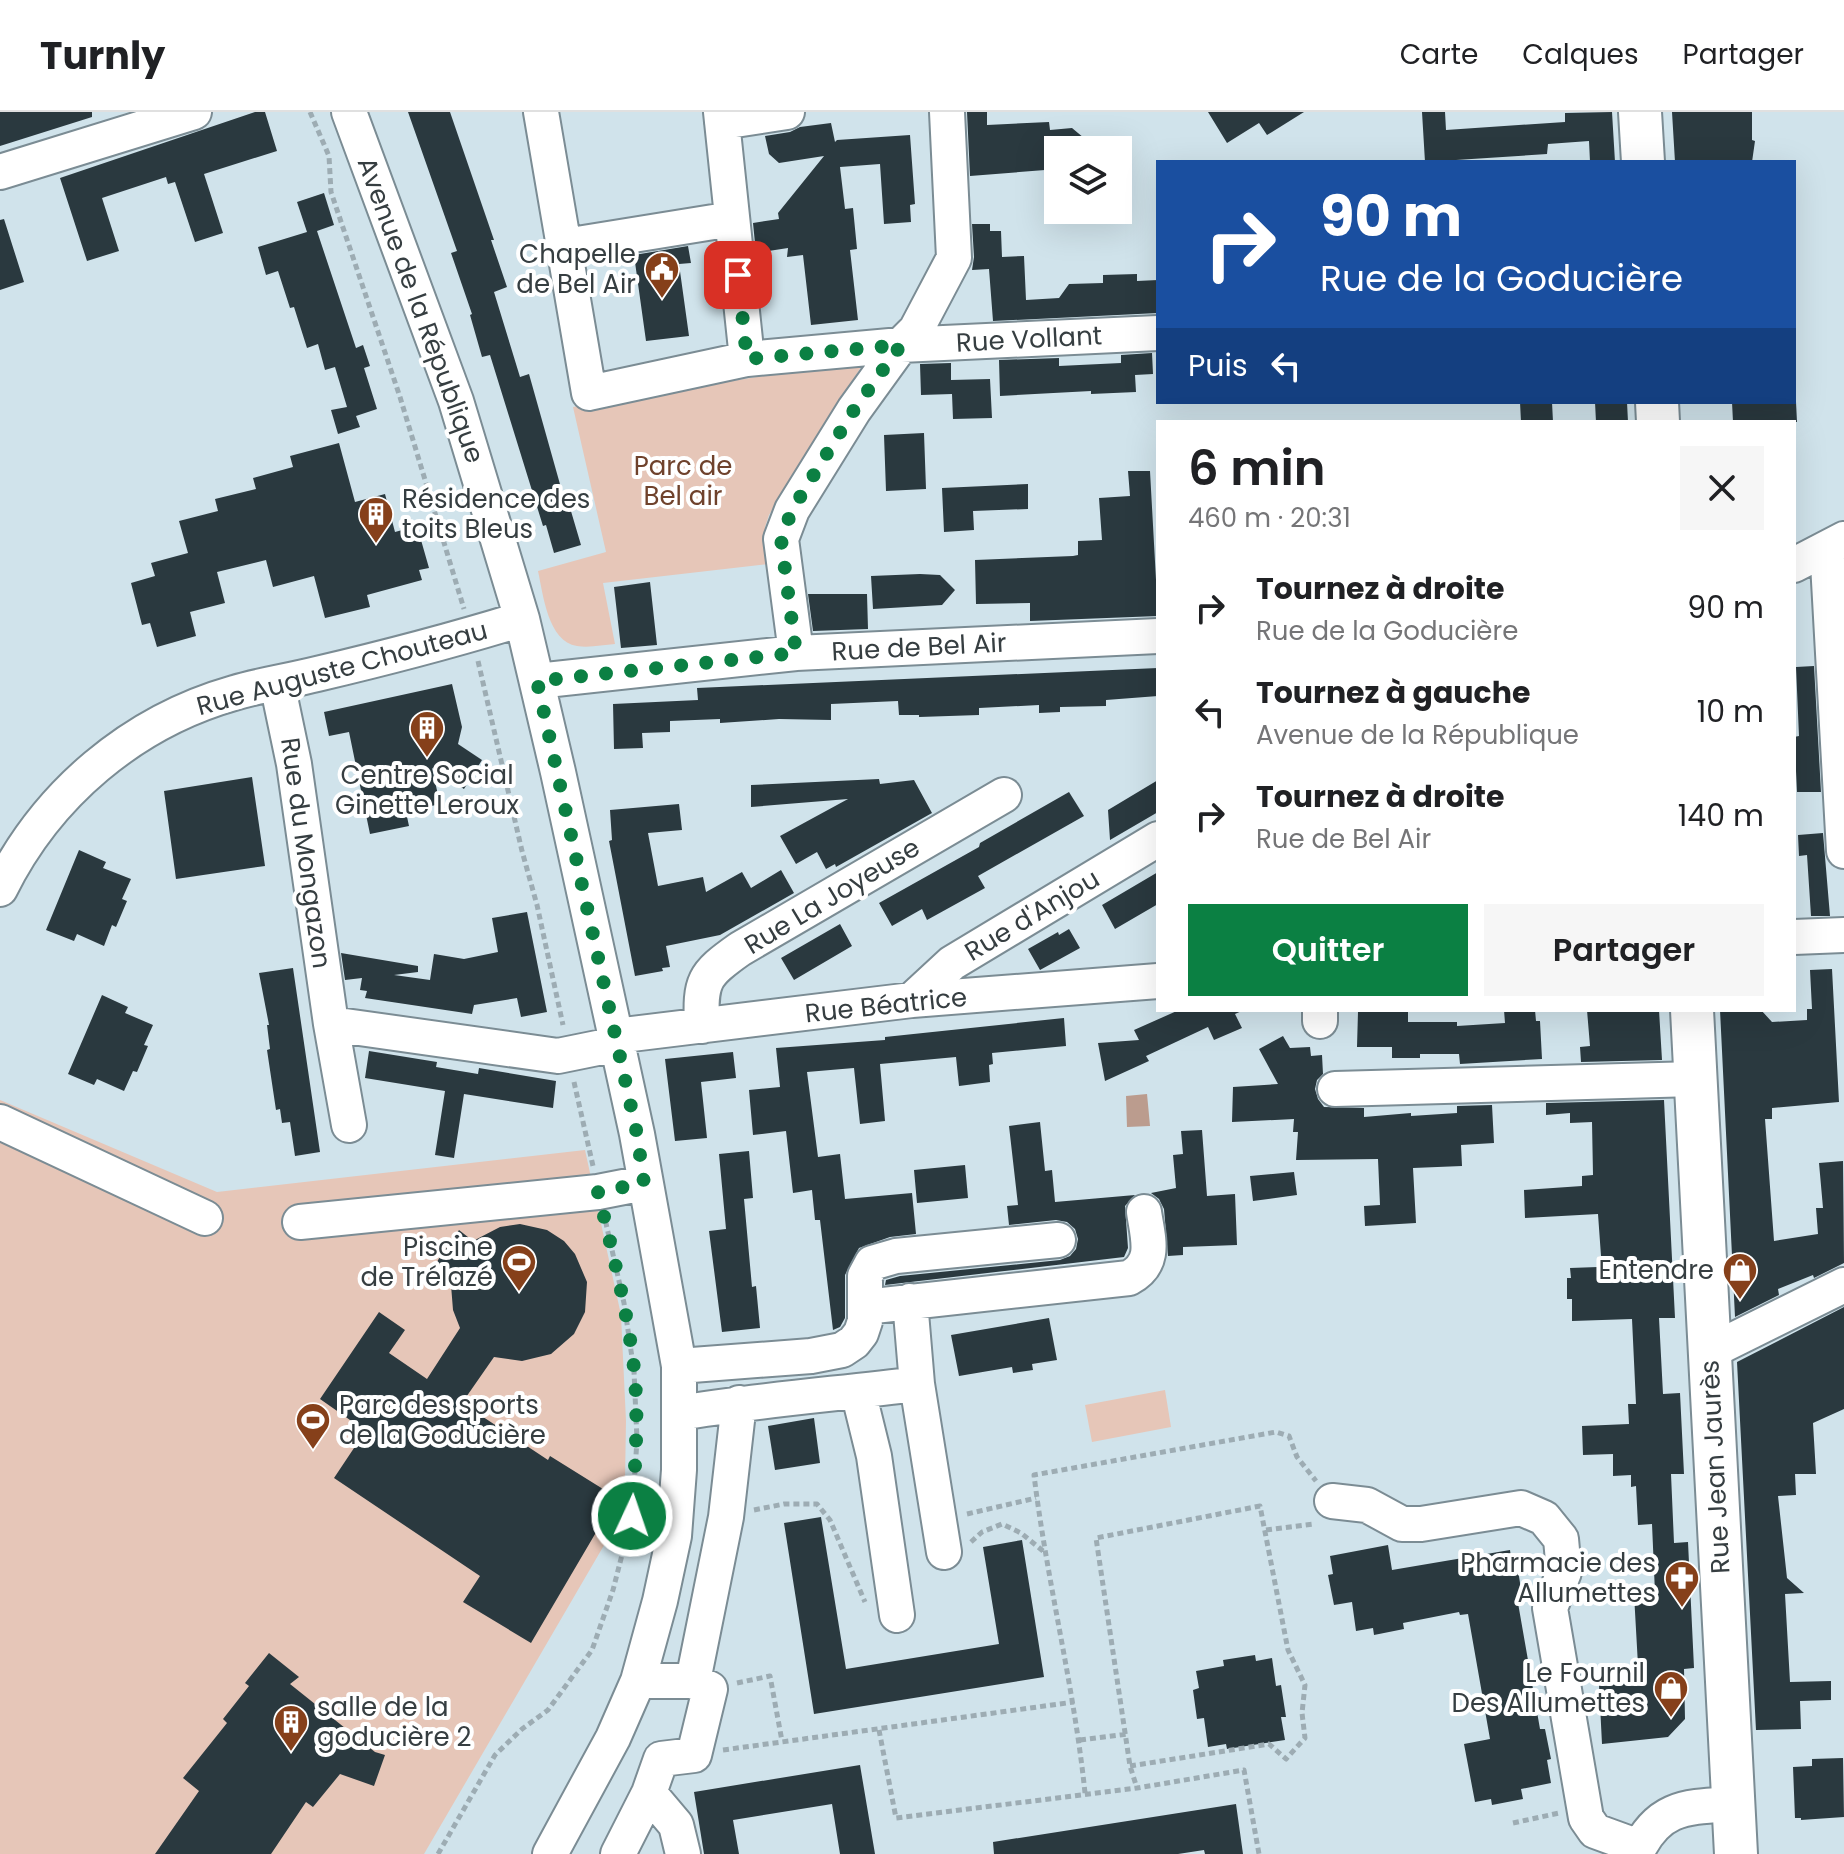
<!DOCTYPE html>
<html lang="fr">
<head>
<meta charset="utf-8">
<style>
  :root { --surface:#fff; --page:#f6f6f6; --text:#202124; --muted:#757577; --line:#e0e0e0; --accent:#0b8043 }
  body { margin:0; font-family:Poppins,sans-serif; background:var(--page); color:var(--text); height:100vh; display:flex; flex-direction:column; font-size:30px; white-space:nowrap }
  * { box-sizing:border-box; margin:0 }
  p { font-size:26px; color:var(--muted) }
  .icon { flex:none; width:44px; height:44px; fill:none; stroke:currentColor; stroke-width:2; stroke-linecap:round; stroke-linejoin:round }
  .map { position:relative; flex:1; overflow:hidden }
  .panel { position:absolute; left:1156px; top:308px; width:640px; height:592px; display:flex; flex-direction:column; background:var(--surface); border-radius:0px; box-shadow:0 8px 32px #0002 }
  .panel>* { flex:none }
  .guide { position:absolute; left:1156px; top:48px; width:640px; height:244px; border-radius:0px; box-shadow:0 8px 32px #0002; background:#1a4fa0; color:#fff; overflow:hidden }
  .buttons { position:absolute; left:1044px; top:24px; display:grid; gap:16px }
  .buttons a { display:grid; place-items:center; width:88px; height:88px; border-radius:0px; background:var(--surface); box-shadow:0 8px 32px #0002; font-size:40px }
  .pin { position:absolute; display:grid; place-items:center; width:68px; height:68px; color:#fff; margin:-34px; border-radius:16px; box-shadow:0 4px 12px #0006 }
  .me { position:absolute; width:88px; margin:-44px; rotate:3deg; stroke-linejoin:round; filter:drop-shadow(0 0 6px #0008) }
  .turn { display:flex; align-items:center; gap:28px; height:168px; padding:0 32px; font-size:36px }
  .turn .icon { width:104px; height:104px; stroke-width:2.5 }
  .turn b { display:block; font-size:56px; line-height:68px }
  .then { display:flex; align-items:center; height:76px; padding:0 32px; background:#0003; gap:16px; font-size:30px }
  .round { display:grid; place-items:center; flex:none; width:84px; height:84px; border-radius:0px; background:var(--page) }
  .headline { display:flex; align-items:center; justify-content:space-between; height:136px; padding:0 32px }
  h1 { font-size:48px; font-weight:600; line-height:60px }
  .cta { display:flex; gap:16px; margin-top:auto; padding:16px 32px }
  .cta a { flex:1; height:92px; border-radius:0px; background:var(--accent); color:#fff; font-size:32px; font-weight:600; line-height:92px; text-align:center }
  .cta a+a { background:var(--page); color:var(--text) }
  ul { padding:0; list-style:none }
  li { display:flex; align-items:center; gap:24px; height:104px; padding:0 32px }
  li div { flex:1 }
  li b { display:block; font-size:30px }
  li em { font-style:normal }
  header { display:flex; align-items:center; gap:48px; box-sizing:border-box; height:112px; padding:0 40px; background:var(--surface); border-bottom:2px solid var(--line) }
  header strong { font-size:38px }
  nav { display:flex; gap:44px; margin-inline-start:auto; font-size:28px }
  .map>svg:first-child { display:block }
  .green { fill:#e6c6b8 }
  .water { fill:#bb9c8e }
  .building { fill:#2a393f }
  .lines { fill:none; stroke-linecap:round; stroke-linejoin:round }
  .minor-casing { stroke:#7b8c94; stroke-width:38 }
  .major-casing { stroke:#7b8c94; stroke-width:46 }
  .path { stroke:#9dacb3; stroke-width:5; stroke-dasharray:6 4; stroke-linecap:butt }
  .minor { stroke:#fff; stroke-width:34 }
  .major { stroke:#fff; stroke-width:42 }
  .route { stroke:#0b8043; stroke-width:14; stroke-dasharray:0 25.2 }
  .labels { text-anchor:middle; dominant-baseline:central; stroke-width:8; stroke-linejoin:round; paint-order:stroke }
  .poi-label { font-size:26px; fill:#363e41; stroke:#fff; text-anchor:end }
  .street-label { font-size:26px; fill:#363e41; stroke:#fff }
  .park-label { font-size:26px; fill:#6f422c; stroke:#fff }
</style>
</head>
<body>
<header>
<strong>Turnly</strong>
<nav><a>Carte</a><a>Calques</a><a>Partager</a></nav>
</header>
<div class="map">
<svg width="1844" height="1742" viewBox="0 0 1844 1742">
  <rect width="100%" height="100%" fill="#d0e3eb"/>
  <!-- green -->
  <path class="green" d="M866,247L769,403L765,415L769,452L603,471L615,532C603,533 589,536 577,534C548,530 543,482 538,459L606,440L573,295Z
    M0,988L217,1080L585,1038L621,1203L626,1309L625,1369L610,1423L424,1742H0Z
    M1165,1278L1171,1315L1092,1330L1085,1293Z"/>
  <!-- water -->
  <path class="water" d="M1147,982L1150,1014L1127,1015L1126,984Z"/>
  <!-- building -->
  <path class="building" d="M0,0H92V5L0,34Z
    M255,0H265L277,39L204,62L223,121L195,130L175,70L168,72L166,65L102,86L119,139L87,149L60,66Z
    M408,0H450L494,128H491L507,175L494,180L520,265L529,262L565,390L568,389L581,433L554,441L546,413L543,414L490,243L482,245L470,203L472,202L451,141L457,139Z
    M967,0H987V13L1049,10L1050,18L1072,16L1084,26L1073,38H1058V48L1045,49V58L970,64Z
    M1208,0H1304L1267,23L1259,11L1227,31Z
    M1422,0H1445L1446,18L1565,10V1L1612,0L1615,50H1590L1589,29L1548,32L1547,42L1425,50Z
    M1672,0H1752V28L1755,29L1752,50H1675Z
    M831,11L835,30L837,28L910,23L915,92L910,93L911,110L884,112L880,52L840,55L845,97L853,96L857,137L850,138L858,208L811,213L803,143L787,145L788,136L756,141L753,111L779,107L778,101L824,44L779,51L769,42L765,24L790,20L800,15Z
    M324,81L334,113L317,119L356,236L363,233L370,254L364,256L377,297L356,304L360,315L338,322L331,298L347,295L335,255L325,258L318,232L307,236L294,195L290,196L278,159L266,163L258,135L307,120L297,90Z
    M4,107L24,170L0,178V108Z
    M972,112H990V119H1001L1002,145L1024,144L1026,188L1059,186L1069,172L1103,171V163L1137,162V169L1158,168V201L993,209L989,157L972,158L974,145Z
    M688,134L691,151L679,152L689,224L646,229L634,143Z
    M1152,241L1153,262L1135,263L1136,280L1091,282V279L1000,284L999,248L1059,246V254L1121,251V243Z
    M951,251V268L990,267L992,306L953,307L952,282L921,283L920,252Z
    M1520,290H1552L1553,310H1521Z
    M1595,290H1627L1628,310H1596Z
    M1732,290H1796L1797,310H1733Z
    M924,321L926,377L886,379L884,323Z
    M339,331L355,390L385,382L395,420L417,414L429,456L419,458L422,468L367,483L370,495L325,506L314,464L273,475L266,448L217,460L225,491L190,500L196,524L157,535L150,511L142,513L131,471L155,464L151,451L188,441L179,409L218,399L215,387L256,377L253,366L293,355L290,344Z
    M1128,359H1150L1158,504L1030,509V491L976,492L975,448L1073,444L1078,443V429L1102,428L1099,386L1130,384Z
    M1028,372V397L973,399L974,418L944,420L942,376Z
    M920,462L940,463L955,478L942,493L873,497L871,464Z
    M650,470L657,533L621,536L614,475Z
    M808,482H867L868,517L813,519Z
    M1814,554L1821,680H1797L1796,659H1794V625L1799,624L1796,555Z
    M1158,556V584L1106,588V594L1060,595V600L1039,601V593L979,596V603L919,605V603H899L898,589L831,592V608L779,607L720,611V607L670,609V620L642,621L643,636L614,637L613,592L698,588L697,576Z
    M452,572L462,615L458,632L482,648L464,677L432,656L440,692L406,700L409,714L370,722L349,620L329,624L324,600Z
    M252,665L265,754L176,767L164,679Z
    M879,667L880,672L914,668L932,701L836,755L835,752L826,757L817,740L796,752L780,724L848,687L751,695V673Z
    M1158,668V700L1110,728L1108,698Z
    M1069,680L1084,704L978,764L985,776L927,808L922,797L892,814L879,791L979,735L980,731Z
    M679,692L682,718L648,721L658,774L703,765L706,780L742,760L751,776L781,758L794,781L720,823L666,834L670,855L662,856L663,859L635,864L609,729L612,728L610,698Z
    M1823,721L1830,804H1811L1807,743L1799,744L1798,723Z
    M79,738L106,750L103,756L131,767L122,787L127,789L116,815L112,813L104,834L77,822L74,829L46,818Z
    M1158,760V792L1115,817L1102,793Z
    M527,800L547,900L521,905L517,886L474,893L472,902L365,886L367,879L360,878L362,866L345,868L341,841L418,854V860L394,863L430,868L434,842L464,847L498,840L492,806Z
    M840,812L852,834L794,868L781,846Z
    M1069,817L1080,836L1040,858L1028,837L1058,820L1059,823Z
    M293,856L320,1040L295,1044L290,1010L282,1011L280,997L276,998L267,938L270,937L267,913H269L259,861Z
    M1832,857L1839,990L1772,996V1007H1765L1774,1129L1818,1122L1816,1096H1823L1819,1051L1843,1049L1844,1151L1814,1166L1813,1163L1778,1177L1779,1183L1735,1205L1720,898H1761L1772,910L1807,908V897H1812L1810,858Z
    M102,883L128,895L125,901L153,913L144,933L148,934L137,960L133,959L124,979L97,967L94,973L68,962Z
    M1179,898H1244L1235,902L1242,916L1214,928L1208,915L1146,944L1149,949L1105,969L1098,931L1139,928L1134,918Z
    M1504,898H1535L1536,909H1540L1542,947L1460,952L1459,942H1420V946H1392V935H1357L1358,900H1408V910H1457V914L1505,911Z
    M1587,898H1659L1662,948L1581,950L1580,935L1590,934Z
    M1064,906L1066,934L992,941L993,952L989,953L990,970L959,974L956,945L880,952L885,1009L860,1012L854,956L807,960L818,1045L840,1042L845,1087L912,1081L916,1122L890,1125L859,1136L845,1163V1206L840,1215L833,1218L820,1108H815L812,1078L793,1081L786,1019L753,1023L749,978L780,975L776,936L885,928V925Z
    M1283,924L1290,936L1310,935L1311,944L1322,943L1323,962L1317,968L1315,977L1318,987L1324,995L1364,996V1005L1411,1001V1004L1457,1001V994L1492,993L1494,1031L1461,1033L1462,1054L1413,1056L1416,1111L1365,1114L1364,1094L1380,1093L1378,1047L1296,1048L1298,1020H1293L1294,1007L1232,1010L1233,975L1278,972L1259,937Z
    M369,939L437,950L436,955L478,962L479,956L556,969L553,996L464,982L454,1046L435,1043L445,979L365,966Z
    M733,940L736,966L701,970L707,1026L675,1029L665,947Z
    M1664,988L1675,1206H1659L1663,1282L1680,1281L1684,1362H1671L1674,1431L1688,1430L1694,1556L1684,1557L1685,1607L1668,1625L1602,1632L1599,1573L1639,1571L1634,1482L1655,1481L1652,1412L1638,1413L1636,1374L1631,1375V1363L1613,1364V1342L1583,1343L1582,1314L1629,1312L1628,1292H1636L1632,1207L1572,1209V1187H1567V1166H1571L1570,1156L1598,1155V1145L1601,1144L1598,1102L1525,1106L1524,1078L1582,1074V1064L1593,1063L1592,1010L1570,1011V1001L1546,1003V991Z
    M1040,1010L1045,1059L1052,1058L1055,1090L1135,1083L1125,1094L1128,1136L1124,1145L885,1173L886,1168L900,1164L1060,1148L1070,1144L1076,1137L1078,1127L1075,1117L1067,1110L1056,1108L1009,1113L1007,1094L1018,1093L1009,1014Z
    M1202,1018L1207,1084L1235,1082L1237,1133L1183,1135V1143L1168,1144L1164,1097L1159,1087L1151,1081L1176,1076L1173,1043L1183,1042L1181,1019Z
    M749,1039L753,1086L744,1087L752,1175L756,1174L760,1216L722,1220L709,1119L726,1117L719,1042Z
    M965,1053L968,1086L917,1091L914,1058Z
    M1294,1060L1297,1083L1253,1089L1250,1064Z
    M520,1112L547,1118L564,1129L575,1142L587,1170L585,1200L574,1222L551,1242L522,1249L494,1245L462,1291L548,1348L550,1344L611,1382L598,1417L531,1531L463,1490L480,1464L334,1366L358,1330L352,1325L360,1315L320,1287L379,1200L405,1218L389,1241L427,1267L460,1216L453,1198L451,1173L431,1165L438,1148L459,1118L473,1129L500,1115Z
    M1844,1195V1297L1813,1311L1816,1362H1795L1796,1383L1778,1384L1787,1466L1804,1481L1785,1482L1790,1570L1831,1569V1588L1800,1589L1801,1617L1756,1618L1737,1250Z
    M1049,1206L1057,1248L1032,1252L1033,1258L1013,1261L1012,1255L959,1264L951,1223Z
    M814,1306L820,1351L775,1358L768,1314Z
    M821,1405L846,1557L999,1532L983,1435L1022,1428L1044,1565L814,1602L784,1411Z
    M1388,1433L1392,1458L1510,1438L1513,1459L1518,1458L1523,1490L1518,1491L1540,1617H1545L1551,1647L1547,1648L1551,1671L1521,1677L1523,1687L1492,1693L1491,1687L1475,1690L1464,1632L1490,1627L1468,1502L1460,1503L1459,1500L1403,1511L1404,1517L1374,1523L1373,1516L1356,1519L1352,1490L1334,1493L1328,1463L1333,1462L1330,1444Z
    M269,1541L299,1565L290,1572L375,1640L385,1643L374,1674L340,1662L313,1695L306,1690L271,1742H155L199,1679L183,1666L227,1611L223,1607L249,1574L245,1571Z
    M1255,1543L1256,1549L1272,1546L1276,1574L1281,1573L1286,1605H1281L1285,1628L1227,1637L1226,1632L1208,1635L1204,1606L1197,1607L1193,1578L1199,1576L1196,1559L1224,1554L1223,1548Z
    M1843,1646L1844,1705L1801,1708V1706H1795L1793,1655L1812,1654V1647Z
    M860,1653L875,1742H840L832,1692L733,1708L739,1742H704L694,1680Z
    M1236,1692L1243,1742H1205L1204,1738L1178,1742H994L993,1730Z"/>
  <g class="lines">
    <!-- minor casing -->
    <g class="minor-casing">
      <path id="minor" d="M349,0L456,289L522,507L558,660L637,1022L679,1254V1358L674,1424L660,1489L638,1569L613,1626L550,1742
        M541,0L589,281L747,247L901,233L1158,221
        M721,0L747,247
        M722,10L787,0
        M0,60L194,0
        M565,134L732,107
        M1823,438L1828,451L1844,739
        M1794,453L1844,427
        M796,541L781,427L792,398L854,298L901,233L916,218L954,146L947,0
        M537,569L796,541L1158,524
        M277,571L294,652L331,912L558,944L617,932
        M0,777C47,682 132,610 234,581C261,573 289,569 317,562C385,546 454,528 522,507
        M1794,825L1844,823
        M912,888L952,851L1158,727
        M1320,898V909
        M331,912L349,1013
        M702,914C700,869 703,863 740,837L1004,683
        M615,924L912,888L1158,869
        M1335,977L1695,967
        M0,1010L205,1106
        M300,1110L598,1080L644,1071
        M910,1189L917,1272L944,1440
        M865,1195L1129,1166C1157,1151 1148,1127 1144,1100
        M1709,1240L1844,1173
        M679,1254L811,1244L842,1238L854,1230L861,1221L865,1209V1164L872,1151L896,1144L1058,1128
        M858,1279L874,1344L897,1503
        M679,1301C758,1288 837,1282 917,1272
        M1332,1389L1367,1393L1402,1412H1421L1521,1396L1544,1406L1561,1427L1564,1460L1550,1496L1586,1706L1595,1719L1639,1735
        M693,1569L726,1405L739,1291
        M649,1681L676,1713L683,1742
        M618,1742L649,1681L661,1647L694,1643L710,1577L693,1569H638
        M1636,1742C1658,1694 1686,1695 1733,1692"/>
    </g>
    <!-- major casing -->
    <g class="major-casing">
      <path id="major" d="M1640,0L1643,50
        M1657,290L1658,310
        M1692,898L1736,1742"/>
    </g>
    <!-- path -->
    <path class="path" d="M310,0L329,44L331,80L400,285L464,497
      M478,549L522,739L537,793L563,913
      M574,970L593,1054
      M754,1398L784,1392H817L830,1408L865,1490
      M967,1402L1036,1386
      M1266,1418L1314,1412
      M971,1430L982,1420L1002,1412L1021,1421L1043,1439
      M737,1571L770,1564L782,1629
      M879,1618L896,1706L1137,1676L1244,1658L1259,1742
      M1080,1628L1127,1622
      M723,1638L1074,1590
      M1130,1654L1269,1632L1286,1647L1305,1626L1302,1601L1305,1573L1288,1538L1260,1394L1096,1426L1130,1654L1137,1676
      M1085,1681C1074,1574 1047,1470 1034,1363L1276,1320L1289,1324L1297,1345L1316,1369
      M1513,1711L1559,1701
      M438,1742L495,1643L522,1617L548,1598L592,1538L613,1478L632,1404L637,1328L634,1259L624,1191L605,1107"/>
    <!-- minor -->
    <use href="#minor" class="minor"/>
    <!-- major -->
    <use href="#major" class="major"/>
  </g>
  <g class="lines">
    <!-- route -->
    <path class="route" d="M632,1404C635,1355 639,1305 634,1256C627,1196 612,1138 598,1080L644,1071L637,1022L537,569L796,541L781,427L792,398L854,298L901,233L747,247L738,163"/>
  </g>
  <!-- icons -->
  <defs>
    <g id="civic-pin" transform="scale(1.8)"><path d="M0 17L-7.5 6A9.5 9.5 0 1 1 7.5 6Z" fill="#86401a" stroke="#fff"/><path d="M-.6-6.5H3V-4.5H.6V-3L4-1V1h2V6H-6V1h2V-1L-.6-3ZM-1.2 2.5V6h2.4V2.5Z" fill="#fff"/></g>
    <g id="building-pin" transform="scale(1.8)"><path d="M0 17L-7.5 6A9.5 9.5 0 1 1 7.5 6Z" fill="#86401a" stroke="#fff"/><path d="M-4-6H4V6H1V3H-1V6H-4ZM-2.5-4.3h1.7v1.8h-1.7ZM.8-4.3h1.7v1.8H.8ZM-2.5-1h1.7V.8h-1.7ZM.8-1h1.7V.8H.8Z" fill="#fff"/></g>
    <g id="stadium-pin" transform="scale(1.8)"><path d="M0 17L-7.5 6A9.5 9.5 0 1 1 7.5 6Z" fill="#86401a" stroke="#fff"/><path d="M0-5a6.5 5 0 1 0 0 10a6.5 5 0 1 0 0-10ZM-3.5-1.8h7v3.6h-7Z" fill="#fff"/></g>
    <g id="shop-pin" transform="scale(1.8)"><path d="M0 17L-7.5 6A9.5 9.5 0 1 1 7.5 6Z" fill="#86401a" stroke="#fff"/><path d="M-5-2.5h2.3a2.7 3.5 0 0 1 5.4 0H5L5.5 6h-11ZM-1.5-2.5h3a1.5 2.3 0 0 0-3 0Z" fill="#fff"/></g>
    <g id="pharmacy-pin" transform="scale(1.8)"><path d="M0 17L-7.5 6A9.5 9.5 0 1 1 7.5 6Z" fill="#86401a" stroke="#fff"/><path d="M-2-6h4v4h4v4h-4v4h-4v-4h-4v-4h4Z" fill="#fff"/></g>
  </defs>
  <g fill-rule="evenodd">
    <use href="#civic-pin" x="662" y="157"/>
    <use href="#building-pin" x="376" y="402"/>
    <use href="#building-pin" x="427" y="616"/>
    <use href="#stadium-pin" x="519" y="1150"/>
    <use href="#shop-pin" x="1740" y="1158"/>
    <use href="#stadium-pin" x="313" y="1308"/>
    <use href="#pharmacy-pin" x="1682" y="1466"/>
    <use href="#shop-pin" x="1671" y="1576"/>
    <use href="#building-pin" x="291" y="1610"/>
  </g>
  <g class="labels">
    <!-- poi labels -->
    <g class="poi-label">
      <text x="636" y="142">Chapelle<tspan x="636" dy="30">de Bel Air</tspan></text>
      <text x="402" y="387" text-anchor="start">Résidence des<tspan x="402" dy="30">toits Bleus</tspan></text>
      <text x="427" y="663" text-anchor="middle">Centre Social<tspan x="427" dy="30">Ginette Leroux</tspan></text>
      <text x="493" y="1135">Piscine<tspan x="493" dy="30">de Trélazé</tspan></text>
      <text x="1714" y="1158">Entendre</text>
      <text x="339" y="1293" text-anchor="start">Parc des sports<tspan x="339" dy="30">de la Goducière</tspan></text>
      <text x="1656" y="1451">Pharmacie des<tspan x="1656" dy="30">Allumettes</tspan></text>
      <text x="1645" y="1561">Le Fournil<tspan x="1645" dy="30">Des Allumettes</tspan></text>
      <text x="317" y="1595" text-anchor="start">salle de la<tspan x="317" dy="30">goducière 2</tspan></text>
    </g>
    <!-- street labels -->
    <g class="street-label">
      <text transform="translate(421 198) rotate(70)">Avenue de la République</text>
      <text transform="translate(1029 227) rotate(-3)">Rue Vollant</text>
      <text transform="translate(919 535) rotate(-3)">Rue de Bel Air</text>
      <text transform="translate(342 556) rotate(-15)">Rue Auguste Chouteau</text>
      <text transform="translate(306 741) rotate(82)">Rue du Mongazon</text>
      <text transform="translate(832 784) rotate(-31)">Rue La Joyeuse</text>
      <text transform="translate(1032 803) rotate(-31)">Rue d'Anjou</text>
      <text transform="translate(886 893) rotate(-6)">Rue Béatrice</text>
      <text transform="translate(1715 1355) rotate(-93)">Rue Jean Jaurès</text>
    </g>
    <!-- park labels -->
    <g class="park-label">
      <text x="683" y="354">Parc de<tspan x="683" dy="30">Bel air</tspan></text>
    </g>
  </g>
</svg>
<div class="buttons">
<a><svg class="icon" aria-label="layers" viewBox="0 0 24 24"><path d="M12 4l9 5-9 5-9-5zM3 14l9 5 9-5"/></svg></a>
</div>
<div class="pin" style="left:738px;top:163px;background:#d93025"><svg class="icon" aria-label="arrive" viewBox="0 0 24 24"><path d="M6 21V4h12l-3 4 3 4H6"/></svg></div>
<svg class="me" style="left:632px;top:1404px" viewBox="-20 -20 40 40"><circle r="17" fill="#0b8043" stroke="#fff" stroke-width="3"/><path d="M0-11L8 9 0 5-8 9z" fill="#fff"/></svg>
<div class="guide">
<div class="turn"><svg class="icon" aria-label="right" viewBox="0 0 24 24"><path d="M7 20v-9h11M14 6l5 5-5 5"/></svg><div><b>90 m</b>Rue de la Goducière</div></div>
<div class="then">Puis<svg class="icon" aria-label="left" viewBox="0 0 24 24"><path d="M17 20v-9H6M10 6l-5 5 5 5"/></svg></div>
</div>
<section class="panel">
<div class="headline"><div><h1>6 min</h1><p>460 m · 20:31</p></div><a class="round"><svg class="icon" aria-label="close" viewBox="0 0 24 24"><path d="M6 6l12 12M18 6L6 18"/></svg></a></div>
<ul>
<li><svg class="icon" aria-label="right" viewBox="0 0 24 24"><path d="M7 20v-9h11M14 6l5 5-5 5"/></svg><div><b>Tournez à droite</b><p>Rue de la Goducière</p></div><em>90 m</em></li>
<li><svg class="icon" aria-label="left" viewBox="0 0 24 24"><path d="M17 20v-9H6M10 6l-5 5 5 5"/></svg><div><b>Tournez à gauche</b><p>Avenue de la République</p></div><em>10 m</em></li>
<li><svg class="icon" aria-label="right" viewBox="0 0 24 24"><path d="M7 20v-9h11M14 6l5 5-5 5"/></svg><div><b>Tournez à droite</b><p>Rue de Bel Air</p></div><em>140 m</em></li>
</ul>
<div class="cta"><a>Quitter</a><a>Partager</a></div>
</section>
</div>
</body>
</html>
